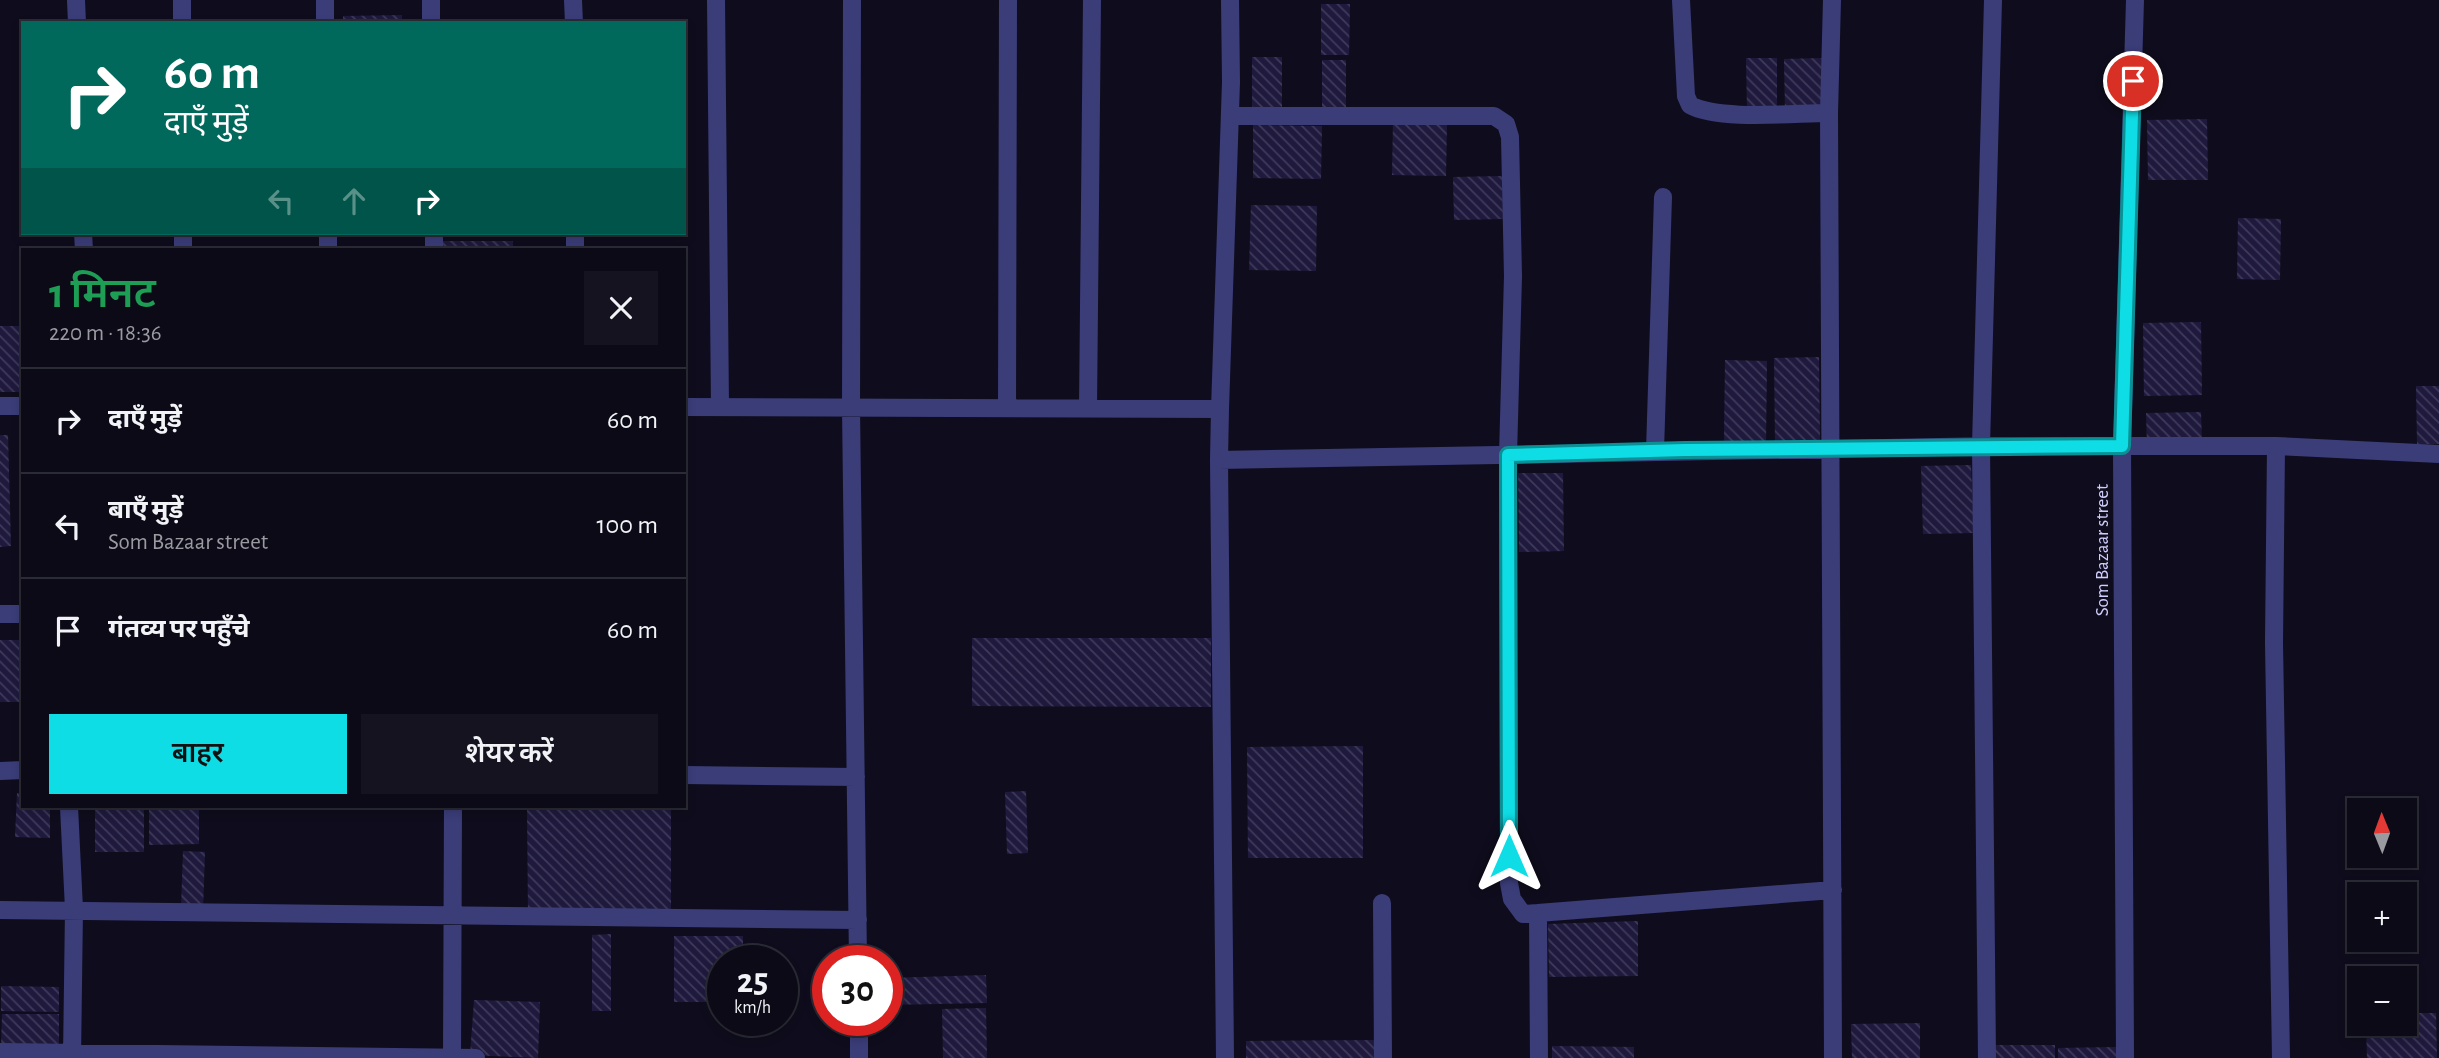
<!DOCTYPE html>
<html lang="hi">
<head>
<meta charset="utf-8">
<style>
  :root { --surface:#0b0a16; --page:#14131f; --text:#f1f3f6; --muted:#9a9aa1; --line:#2b2b35; --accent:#0fdde5 }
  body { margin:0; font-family:"Alegreya Sans","Noto Sans Devanagari",sans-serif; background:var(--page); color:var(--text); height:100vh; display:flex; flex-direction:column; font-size:26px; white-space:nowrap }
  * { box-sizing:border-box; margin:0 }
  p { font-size:23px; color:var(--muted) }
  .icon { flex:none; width:38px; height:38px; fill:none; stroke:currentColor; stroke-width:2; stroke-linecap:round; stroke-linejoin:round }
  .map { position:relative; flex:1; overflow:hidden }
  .sheet { position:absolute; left:21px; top:248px; width:665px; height:560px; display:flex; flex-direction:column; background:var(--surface); border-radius:0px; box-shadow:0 4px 10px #0003,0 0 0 2px var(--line) }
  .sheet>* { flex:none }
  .guide { position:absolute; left:21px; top:21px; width:665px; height:214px; border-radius:0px; box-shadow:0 4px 10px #0003,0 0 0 2px var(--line); background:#00695c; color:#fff; overflow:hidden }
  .needle { width:46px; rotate:359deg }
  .buttons { position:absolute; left:2347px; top:798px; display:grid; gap:14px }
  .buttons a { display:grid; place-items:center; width:70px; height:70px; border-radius:0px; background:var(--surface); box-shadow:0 4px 10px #0003,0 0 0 2px var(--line); font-size:35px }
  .speed { position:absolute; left:707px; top:945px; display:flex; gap:14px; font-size:35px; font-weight:700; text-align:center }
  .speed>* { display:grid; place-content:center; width:91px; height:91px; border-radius:50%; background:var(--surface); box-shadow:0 4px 10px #0003,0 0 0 2px var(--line); line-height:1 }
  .speed small { font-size:18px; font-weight:400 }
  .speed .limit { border:10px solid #d22; background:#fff; color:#111 }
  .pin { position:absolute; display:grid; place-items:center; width:60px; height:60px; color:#fff; margin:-30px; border:4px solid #fff; border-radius:50%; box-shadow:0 2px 7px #0007 }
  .me { position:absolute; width:77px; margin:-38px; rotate:0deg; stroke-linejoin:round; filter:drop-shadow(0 0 5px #0008) }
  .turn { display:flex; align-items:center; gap:24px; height:147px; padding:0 28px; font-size:32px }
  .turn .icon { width:91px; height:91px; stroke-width:2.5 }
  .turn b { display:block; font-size:49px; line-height:60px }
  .lanes { display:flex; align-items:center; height:66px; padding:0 28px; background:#0003; justify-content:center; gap:35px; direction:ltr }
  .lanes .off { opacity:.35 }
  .round { display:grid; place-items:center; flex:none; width:74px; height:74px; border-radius:0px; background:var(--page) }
  .head { display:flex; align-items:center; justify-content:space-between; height:119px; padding:0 28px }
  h1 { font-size:42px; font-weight:600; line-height:52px; color:#1e9e55 }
  .button { display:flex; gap:14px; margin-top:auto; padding:14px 28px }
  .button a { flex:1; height:80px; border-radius:0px; background:var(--accent); color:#111; font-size:28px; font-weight:600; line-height:80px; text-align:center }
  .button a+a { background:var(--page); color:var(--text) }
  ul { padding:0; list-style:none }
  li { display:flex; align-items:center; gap:21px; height:105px; padding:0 28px; border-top:2px solid var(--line) }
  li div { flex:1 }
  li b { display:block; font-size:26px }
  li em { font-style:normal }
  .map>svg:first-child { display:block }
  .building { fill:url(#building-back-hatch) }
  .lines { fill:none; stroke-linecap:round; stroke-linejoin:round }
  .minor { stroke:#3b3d79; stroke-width:18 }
  .route-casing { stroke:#0a9095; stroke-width:18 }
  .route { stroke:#0fdde5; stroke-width:12 }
  .labels { text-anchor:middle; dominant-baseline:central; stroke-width:7; stroke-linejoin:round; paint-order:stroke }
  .street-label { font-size:19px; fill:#cfcdfc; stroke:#0f0d1d }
</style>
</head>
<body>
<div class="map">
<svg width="2439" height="1058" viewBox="0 0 2439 1058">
  <defs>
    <pattern id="building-back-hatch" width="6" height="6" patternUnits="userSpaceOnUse" patternTransform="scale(1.75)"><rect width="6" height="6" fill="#1f1a3d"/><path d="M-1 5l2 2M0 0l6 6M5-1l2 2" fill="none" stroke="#3e3a5a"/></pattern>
  </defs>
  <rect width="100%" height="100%" fill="#0f0d1d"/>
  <!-- building -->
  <path class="building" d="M1321,4H1350L1349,55H1321Z
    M402,15V23H343V16Z
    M1252,57H1282V109L1252,110Z
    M1746,58H1777V111H1747Z
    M1822,58L1823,110L1785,111L1784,59Z
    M1322,60H1346V110H1322Z
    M2207,119L2208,180H2148L2147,120Z
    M1393,122L1447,123L1446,176L1392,175Z
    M1253,125L1322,126L1321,179L1253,178Z
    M1502,176L1503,219L1454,220L1453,177Z
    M1251,205L1317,206L1316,271L1249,270Z
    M2238,218L2281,219L2280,280L2237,279Z
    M443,241H513V250H443Z
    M2201,322L2202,395L2144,396L2143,323Z
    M0,326H23V392H0Z
    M1819,357L1820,443L1775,444L1774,358Z
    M1725,360L1767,361L1766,443L1724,442Z
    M2416,386H2439V444H2417Z
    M2201,412L2202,444L2147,446L2146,413Z
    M0,435H8L11,546L0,547Z
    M1971,465L1974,533L1923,534L1921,466Z
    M1518,473H1563L1564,551L1519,552Z
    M972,638H1211V707L972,706Z
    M0,640H23V702H0Z
    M1363,746V858H1248L1247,747Z
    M1026,791L1028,853L1007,854L1005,792Z
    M17,793H23V807H50V838L15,837Z
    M95,807H144V852H95Z
    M149,807H199V844L149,845Z
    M527,807H671V912H528Z
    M183,851L205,852L203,910L181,909Z
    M1638,921V976L1549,977L1548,924Z
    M611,934V1011H592V935Z
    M674,936H743V961H723V1002H674Z
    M986,975L987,1003L887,1005V978Z
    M1,986L59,987V1012L1,1011Z
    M474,1000L540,1002L538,1058L470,1055Z
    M986,1008L987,1058H943L942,1009Z
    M2404,1013H2436L2437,1058H2367L2366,1024H2404Z
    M2,1014H59V1047L1,1048Z
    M1920,1023V1058H1852L1851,1024Z
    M1381,1040V1058H1246V1041Z
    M1994,1045H2055V1058H1994Z
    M1552,1046L1634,1047V1058H1552Z
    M2116,1047V1058H2058V1048Z"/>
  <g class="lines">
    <!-- minor -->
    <path class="minor" d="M76,0L77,23
      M182,0V23
      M325,0V23
      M431,0V23
      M573,0L574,23
      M716,0L720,407
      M852,0L851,408L858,961
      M1681,0L1686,96L1690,105C1719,121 1794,113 1829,113
      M1832,0L1829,113L1833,1058
      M1230,116H1494L1506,124L1510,137L1513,276L1508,455L1509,883L1512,899L1523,914L1538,913L1539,1058
      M83,233L84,250
      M183,233V250
      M328,233V250
      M434,233V250
      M575,233V250
      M0,406H23
      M684,407L1220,409L1219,460L1993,446H2276L2439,454
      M1007,408L1008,0
      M1088,409L1092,0
      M1220,409L1231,82L1230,0
      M2276,446L2274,643L2281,1058
      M1655,451L1663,197
      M1219,460L1225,1058
      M0,614H23
      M0,771L23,770
      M684,775L856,777
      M69,807L74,909L72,1058
      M1382,903L1383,1058
      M0,910L858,920
      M1538,913L1833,890
      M859,1020V1058
      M0,1052L476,1058
      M452,1058L453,807
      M1987,1058L1981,446L1993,0
      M2125,1058L2122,446L2135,0"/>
  </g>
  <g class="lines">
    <!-- route casing -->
    <g class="route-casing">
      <path id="route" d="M1509,856L1508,455L1685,450L2122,446L2133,81"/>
    </g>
    <!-- route -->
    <use href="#route" class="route"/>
  </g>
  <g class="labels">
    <!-- street labels -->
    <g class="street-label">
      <text transform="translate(2102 550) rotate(-90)">Som Bazaar street</text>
    </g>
  </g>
</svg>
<div class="buttons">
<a><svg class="needle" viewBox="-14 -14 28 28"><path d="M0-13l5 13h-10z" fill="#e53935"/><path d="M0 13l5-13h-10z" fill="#9a9aa1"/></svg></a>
<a>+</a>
<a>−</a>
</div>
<div class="speed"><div>25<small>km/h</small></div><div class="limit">30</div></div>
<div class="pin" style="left:2133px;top:81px;background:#d93025"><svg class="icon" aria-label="arrive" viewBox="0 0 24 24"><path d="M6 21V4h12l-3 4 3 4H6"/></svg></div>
<svg class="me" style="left:1509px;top:856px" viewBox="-20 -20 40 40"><path d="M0-17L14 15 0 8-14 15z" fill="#0fdde5" stroke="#fff" stroke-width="4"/></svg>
<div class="guide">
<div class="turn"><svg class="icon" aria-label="right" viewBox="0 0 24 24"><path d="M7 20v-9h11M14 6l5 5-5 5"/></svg><div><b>60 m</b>दाएँ मुड़ें</div></div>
<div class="lanes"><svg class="icon off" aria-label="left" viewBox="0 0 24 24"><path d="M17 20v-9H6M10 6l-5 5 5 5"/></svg><svg class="icon off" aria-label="ahead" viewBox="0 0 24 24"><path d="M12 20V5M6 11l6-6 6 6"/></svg><svg class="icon" aria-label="right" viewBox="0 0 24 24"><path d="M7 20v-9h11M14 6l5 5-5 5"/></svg></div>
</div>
<section class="sheet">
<div class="head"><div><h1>1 मिनट</h1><p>220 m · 18:36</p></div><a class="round"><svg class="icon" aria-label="close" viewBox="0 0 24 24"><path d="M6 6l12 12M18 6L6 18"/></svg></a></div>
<ul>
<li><svg class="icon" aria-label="right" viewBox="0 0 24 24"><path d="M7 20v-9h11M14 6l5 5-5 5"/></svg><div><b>दाएँ मुड़ें</b></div><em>60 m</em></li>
<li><svg class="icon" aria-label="left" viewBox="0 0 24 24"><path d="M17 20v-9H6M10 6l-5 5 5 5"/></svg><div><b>बाएँ मुड़ें</b><p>Som Bazaar street</p></div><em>100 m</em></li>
<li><svg class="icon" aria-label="arrive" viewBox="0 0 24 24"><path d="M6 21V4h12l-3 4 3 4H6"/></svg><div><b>गंतव्य पर पहुँचे</b></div><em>60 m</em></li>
</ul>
<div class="button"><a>बाहर</a><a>शेयर करें</a></div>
</section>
</div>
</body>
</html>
